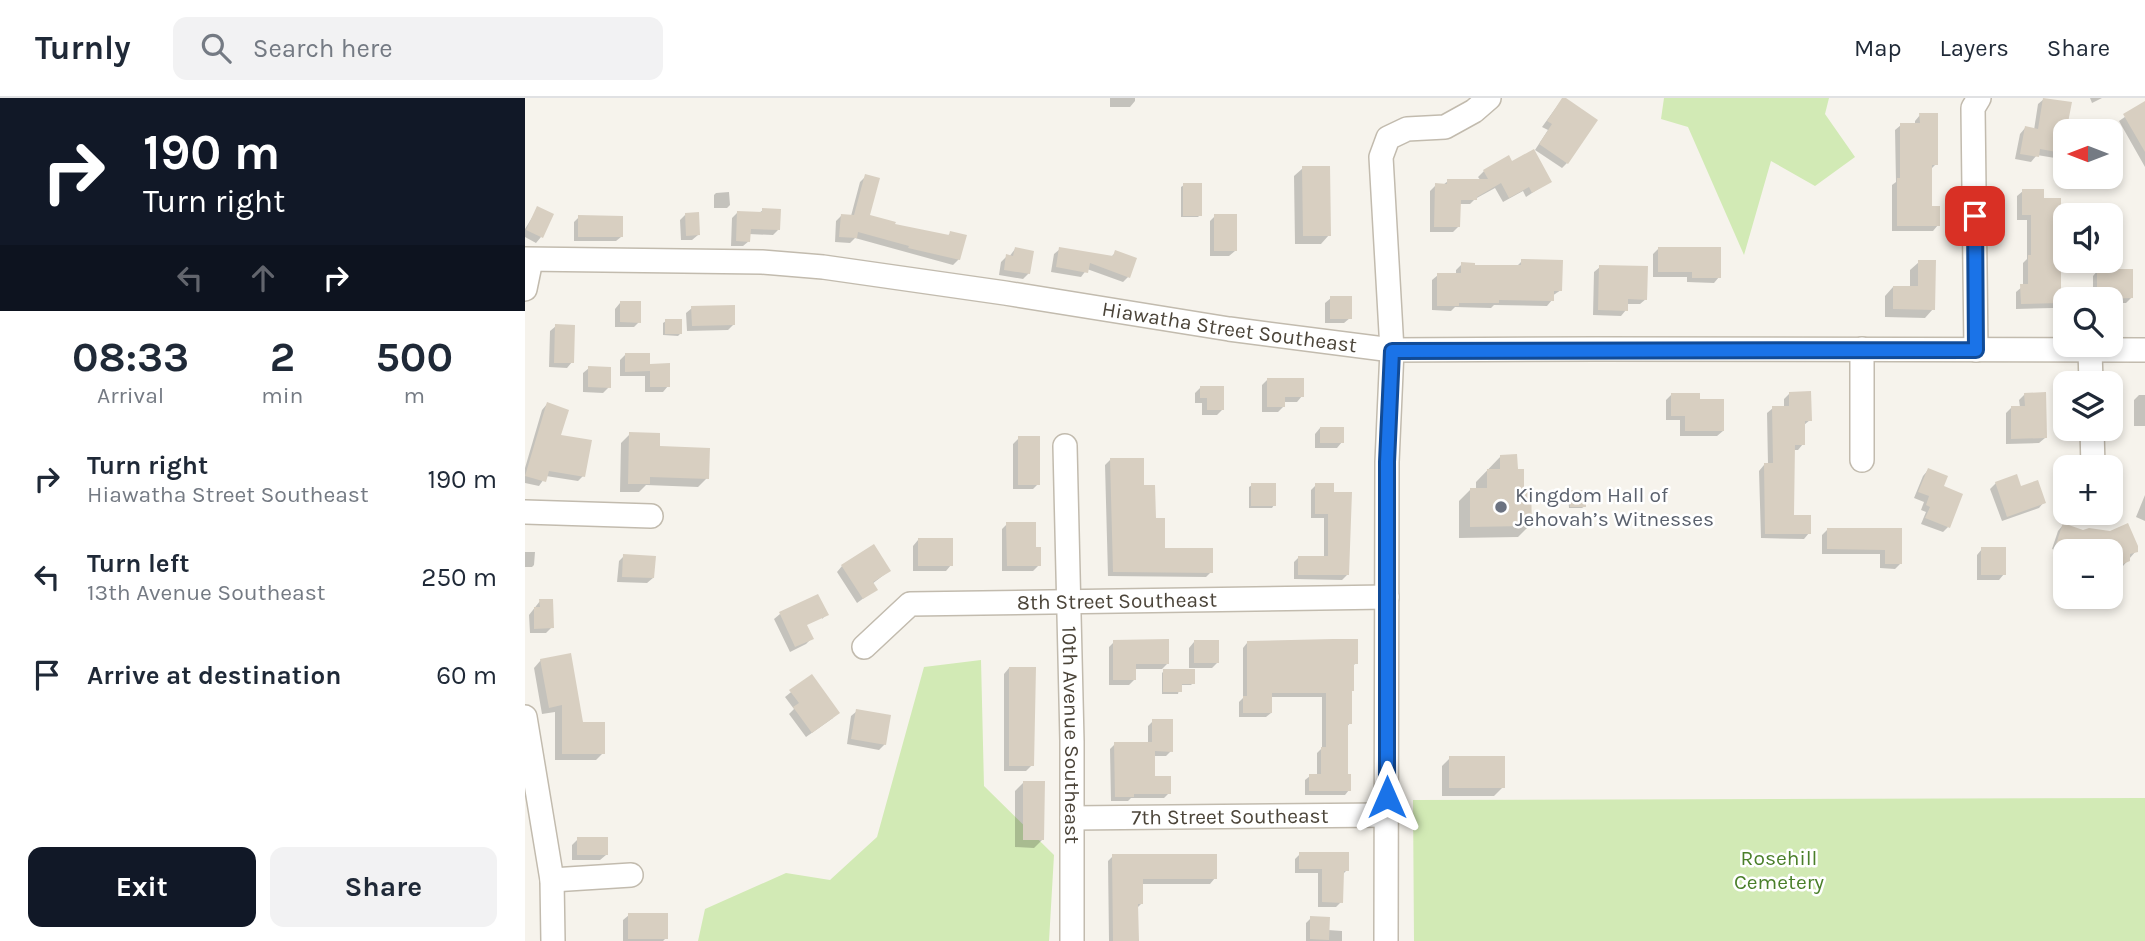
<!DOCTYPE html>
<html lang="en">
<head>
<meta charset="utf-8">
<style>
  :root { --surface:#fff; --page:#f2f2f3; --text:#1f2937; --muted:#747a83; --line:#e0e1e3; --accent:#111827 }
  body { margin:0; font-family:Karla,sans-serif; background:var(--page); color:var(--text); height:100vh; display:flex; flex-direction:column; font-size:26px; white-space:nowrap }
  * { box-sizing:border-box; margin:0 }
  p { font-size:23px; color:var(--muted) }
  .icon { flex:none; width:38px; height:38px; fill:none; stroke:currentColor; stroke-width:2; stroke-linecap:round; stroke-linejoin:round }
  .map { position:relative; flex:1; overflow:hidden }
  .side { display:flex; flex-direction:column; background:var(--surface); width:525px }
  .side>* { flex:none }
  .top-card { background:#111827; color:#fff; overflow:hidden }
  .needle { width:46px; rotate:270deg }
  .buttons { position:absolute; left:1528px; top:21px; display:grid; gap:14px }
  .buttons a { display:grid; place-items:center; width:70px; height:70px; border-radius:14px; background:var(--surface); box-shadow:0 4px 10px #0003; font-size:35px }
  .pin { position:absolute; display:grid; place-items:center; width:60px; height:60px; color:#fff; margin:-30px; border-radius:14px; box-shadow:0 4px 10px #0006 }
  .me { position:absolute; width:77px; margin:-38px; rotate:0deg; stroke-linejoin:round; filter:drop-shadow(0 0 5px #0008) }
  .turn { display:flex; align-items:center; gap:24px; height:147px; padding:0 28px; font-size:32px }
  .turn .icon { width:91px; height:91px; stroke-width:2.5 }
  .turn b { display:block; font-size:49px; line-height:60px }
  .lanes { display:flex; align-items:center; height:66px; padding:0 28px; background:#0003; justify-content:center; gap:35px; direction:ltr }
  .lanes .off { opacity:.35 }
  .eta { display:flex; justify-content:space-evenly; align-items:center; height:119px; text-align:center }
  .eta b { font-size:42px; font-weight:700; line-height:49px }
  .primary-button { display:flex; gap:14px; margin-top:auto; padding:14px 28px }
  .primary-button a { flex:1; height:80px; border-radius:14px; background:var(--accent); color:#fff; font-size:28px; font-weight:700; line-height:80px; text-align:center }
  .primary-button a+a { background:var(--page); color:var(--text) }
  ul { padding:0; list-style:none }
  li { display:flex; align-items:center; gap:21px; height:98px; padding:0 28px }
  li div { flex:1 }
  li b { display:block; font-size:26px }
  li em { font-style:normal }
  header { display:flex; align-items:center; gap:42px; box-sizing:border-box; height:98px; padding:0 35px; background:var(--surface); border-bottom:2px solid var(--line) }
  header strong { font-size:33px }
  nav { display:flex; gap:38px; margin-inline-start:auto; font-size:24px }
  .search { width:490px; height:63px; background:var(--page); display:flex; align-items:center; gap:18px; box-sizing:border-box; padding:0 24px; border-radius:14px; color:var(--muted); font-size:26px }
  main { display:flex; flex:1; min-height:0 }
  .map>svg:first-child { display:block }
  .green { fill:#d2eab5 }
  .shadow { fill:#0003 }
  .building { fill:#d8cfc1 }
  .lines { fill:none; stroke-linecap:round; stroke-linejoin:round }
  .minor-casing { stroke:#c2bbae; stroke-width:26 }
  .minor { stroke:#fff; stroke-width:23 }
  .route-casing { stroke:#114b97; stroke-width:18 }
  .route { stroke:#1a73e8; stroke-width:12 }
  .worship-dot { fill:#6b7280; stroke:#fff; stroke-width:2.5 }
  .labels { text-anchor:middle; dominant-baseline:central; stroke-width:5; stroke-linejoin:round; paint-order:stroke }
  .street-label { font-size:21px; fill:#4b4439; stroke:#fff }
  .worship-label { font-size:21px; fill:#5b616d; stroke:#fff; text-anchor:start }
  .park-label { font-size:21px; fill:#4a7f2a; stroke:#fff }
</style>
</head>
<body>
<header>
<strong>Turnly</strong>
<div class="search"><svg class="icon" aria-label="search" viewBox="0 0 24 24"><circle cx="10" cy="10" r="6"/><path d="M15 15l6 6"/></svg>Search here</div>
<nav><a>Map</a><a>Layers</a><a>Share</a></nav>
</header>
<main>
<section class="side">
<div class="top-card">
<div class="turn"><svg class="icon" aria-label="right" viewBox="0 0 24 24"><path d="M7 20v-9h11M14 6l5 5-5 5"/></svg><div><b>190 m</b>Turn right</div></div>
<div class="lanes"><svg class="icon off" aria-label="left" viewBox="0 0 24 24"><path d="M17 20v-9H6M10 6l-5 5 5 5"/></svg><svg class="icon off" aria-label="ahead" viewBox="0 0 24 24"><path d="M12 20V5M6 11l6-6 6 6"/></svg><svg class="icon" aria-label="right" viewBox="0 0 24 24"><path d="M7 20v-9h11M14 6l5 5-5 5"/></svg></div>
</div>
<div class="eta">
<div><b>08:33</b><p>Arrival</p></div>
<div><b>2</b><p>min</p></div>
<div><b>500</b><p>m</p></div>
</div>
<ul>
<li><svg class="icon" aria-label="right" viewBox="0 0 24 24"><path d="M7 20v-9h11M14 6l5 5-5 5"/></svg><div><b>Turn right</b><p>Hiawatha Street Southeast</p></div><em>190 m</em></li>
<li><svg class="icon" aria-label="left" viewBox="0 0 24 24"><path d="M17 20v-9H6M10 6l-5 5 5 5"/></svg><div><b>Turn left</b><p>13th Avenue Southeast</p></div><em>250 m</em></li>
<li><svg class="icon" aria-label="arrive" viewBox="0 0 24 24"><path d="M6 21V4h12l-3 4 3 4H6"/></svg><div><b>Arrive at destination</b></div><em>60 m</em></li>
</ul>
<div class="primary-button"><a>Exit</a><a>Share</a></div>
</section>
<div class="map">
<svg width="1620" height="843" viewBox="0 0 1620 843">
  <rect width="100%" height="100%" fill="#f6f3ec"/>
  <!-- green -->
  <path class="green" d="M1139,0H1304L1300,16L1330,59L1290,88L1246,63L1219,157L1163,29L1136,21Z
    M456,562L459,688L529,757L524,843H173L180,811L261,775L305,782L352,739L399,569Z
    M1620,700V843H889L888,702Z"/>
  <!-- shadow -->
  <path class="shadow" d="M585,0H610V3L605,9H585Z
    M1038,0L1042,65L1037,70L1010,52L1023,32L1017,29Z
    M1565,0H1577L1567,5Z
    M1519,1L1535,54L1530,60L1512,57L1506,64L1490,61L1495,36L1500,30L1509,32L1513,6Z
    M1620,5V69L1594,23Z
    M1395,17L1411,66L1405,72V110L1413,127L1408,133H1367V87L1371,84L1370,32L1376,27H1390V23Z
    M986,65L1025,83L1001,99L998,93L978,104L970,90L950,101L945,106H934V128L928,134H905V93L911,87H918L923,83H956L953,79L959,73Z
    M778,70L804,137L796,146H770L769,78Z
    M341,78L343,118L368,127L422,138L426,135L434,161L428,167L330,140L325,145L310,144L311,123L316,118H326L335,84Z
    M659,87L675,117L673,119H656V89Z
    M1498,93H1517L1534,205L1528,210L1491,211V194L1498,188V165L1502,161V122H1492V98Z
    M204,94L205,107L202,110H189V97L191,95Z
    M13,110L16,139L11,145L0,139V131Z
    M238,112L253,132L248,137L224,136V143L218,148H206L207,120L212,115H234Z
    M161,116L173,137L167,142H156L155,122Z
    M690,118L710,153L704,158H685V123Z
    M54,119L96,139L91,143H49V124Z
    M1134,150L1194,179L1189,185L1162,184V179H1128V156Z
    M490,151L504,175L498,181L474,177L476,164L482,158L484,159Z
    M535,151L585,160L591,154L603,179L598,184L562,171L556,179L526,174L529,156Z
    M997,163L1036,192L1027,198V202L1022,208L969,207L966,210L930,209L926,213L907,212V182L913,177H931V172L937,166L948,169H991Z
    M1394,164L1408,211L1400,220L1360,219V198L1368,189L1385,190V172Z
    M1075,169L1121,201L1115,206H1102L1101,212L1096,218L1068,217L1069,174Z
    M1573,172L1607,199L1601,205H1594V213L1589,218H1586V201H1559L1564,193H1568V178Z
    M806,200L825,220L819,225H800V205Z
    M95,205L114,224L109,229H90V211Z
    M167,210L209,226L203,232L162,233L161,215Z
    M141,223L155,236L153,238L138,237V225Z
    M31,228L47,264L42,270L24,269L25,233Z
    M101,256L123,267L143,288L138,294H120V278H95V262Z
    M64,270L84,289L78,295L58,294V275Z
    M743,281L777,298L772,304H759V308L753,314H737V287Z
    M676,289L697,312L692,317H677V305H670V295Z
    M1147,296L1173,303L1198,333L1192,338H1155V322H1141V302Z
    M1264,296L1285,322L1279,327L1278,346L1273,352H1268L1267,418L1284,435L1279,441L1236,440L1234,373L1239,367H1243L1242,315L1248,310L1259,309V301Z
    M1500,296L1520,340L1514,345L1481,346V315L1486,310L1495,309L1494,302Z
    M1614,297H1620V349V328H1609V302Z
    M22,306L33,338L58,378L53,383L21,378L14,388L0,385V370L17,312Z
    M795,330L817,344L812,350H790V336Z
    M105,336L182,380L173,389L121,387L114,394H95L96,345Z
    M494,340L513,386L508,391H488V346Z
    M976,358L991,373L1005,427L993,439L934,440V403L946,391H951V384Z
    M585,362L617,389L638,452L686,474L681,479L583,478L580,367Z
    M1403,372L1417,389L1423,429L1418,434L1396,426L1401,414L1396,412L1399,404L1389,400L1398,378Z
    M1471,385L1495,390L1519,404L1514,410L1477,423L1465,391Z
    M727,387L749,407L747,410H724V389Z
    M791,387H807L822,477L817,482L769,481V464L774,459H799V420H786V392Z
    M1046,394L1060,408L1057,410H1044L1043,396Z
    M1620,397V423L1611,419Z
    M482,426L510,451L514,467L508,473H477V431Z
    M1538,427L1611,453L1598,468L1591,471H1586V453H1540V456L1527,451L1533,433Z
    M1302,432H1376V465L1370,471L1355,470V456H1297V437Z
    M393,442L426,467L421,473H388V448Z
    M1457,451L1479,476L1474,482H1452V457Z
    M0,454H10L9,467L7,469H0Z
    M99,458L128,480L122,485L92,484L94,463Z
    M317,468L364,473L347,486L350,492L332,505L312,474Z
    M292,498L301,517L297,521V518L273,530L287,540L281,546L265,554L249,521L255,516Z
    M15,503L27,529L21,535H5L4,517Z
    M589,544L643,565L637,571H610V581L604,587H584V549Z
    M669,544L693,564L687,570H664V550Z
    M722,545L831,565L827,569L825,625L821,630V678L824,692L820,697H780V682L785,678H792V655L797,650V599H746V615L741,619H714V604L718,600V550Z
    M16,562L78,655L71,662H30V614L17,616L9,570Z
    M484,570L507,667L501,673H479V576Z
    M639,573L668,585L666,587H655L653,596H637V575Z
    M286,578L308,620L281,639L264,616L269,611L260,599Z
    M332,613L360,646L354,652L322,646L326,618Z
    M628,623L646,653L641,658H628V679L644,695L639,700H606L603,703H586L585,651L590,646H623V628Z
    M925,660L978,689L969,698H917V668Z
    M499,684L518,741L509,750L490,749V693Z
    M53,741L81,757L75,762H47V747Z
    M775,756L822,772L817,777L816,804L811,809H793V775H770V761Z
    M588,758L690,780L685,786H617V805L612,810L611,843H584L583,763Z
    M104,817L141,840L138,843H98V822Z
    M786,820L803,832L817,833V843H781V825Z"/>
  <!-- building -->
  <path class="building" d="M1037,0H1041L1073,22L1043,66L1014,46L1027,26L1022,23Z
    M1518,0L1547,4L1537,55L1515,51L1514,59L1495,56L1500,28L1513,31Z
    M1620,3V54L1598,16Z
    M1394,15H1413V67H1407V108H1415V128H1372V80H1375V25H1395Z
    M1009,51L1027,84L1007,95L1004,89L984,100L976,85L952,99V102H936L935,129H909L910,85L922,86V81H963L958,72L984,57L987,63Z
    M777,68H805L806,138H778Z
    M340,76L355,80L345,117L371,124L370,126L424,137L425,133L442,137L435,162L383,150L384,148L333,134L332,140L314,139L316,116L329,117Z
    M658,85H677V118H658Z
    M1497,91H1519V100H1536V205L1496,206L1495,186H1503V157H1506V117H1497Z
    M12,108L29,116L18,140L1,132Z
    M237,110L256,111L255,132L226,131L225,144L211,143L212,113L237,114Z
    M174,114L175,137L161,138L160,115Z
    M689,116H712V153H689Z
    M53,117L98,118V139H53Z
    M490,149L509,153L505,176L479,172L481,156L488,158Z
    M534,149L588,158L590,152L612,160L605,180L565,165L563,175L531,169Z
    M1133,149H1196V180H1167V174H1133Z
    M996,161L1038,162L1037,193H1029V203L974,202V205H934V208H912V175H936V164L950,165V167H996Z
    M1393,162H1411L1410,212L1368,211V188H1393Z
    M1074,167L1123,168L1122,202L1103,201V213L1073,212Z
    M1572,171H1608V200L1572,201Z
    M805,198H827V221H805Z
    M95,203H116V225L95,224Z
    M210,207V227L167,228L166,208Z
    M140,221H157V236H140Z
    M30,226L50,227L49,265H29Z
    M100,255H125V266L145,265V289H125V273L100,274Z
    M63,268L86,269V290L63,289Z
    M742,280H779V299H760V309H742Z
    M675,288H699V312H682V300H675Z
    M1286,293L1287,323H1280V347H1270L1269,417H1286V436H1240L1239,365H1248L1247,308H1264V294Z
    M1521,294L1522,340L1486,341V308H1500L1499,295Z
    M1146,295H1175V301H1199V333H1160V318H1146Z
    M22,304L44,312L36,337L67,342L60,379L24,373L21,384L0,378Z
    M795,329H819V345H795Z
    M104,334L135,335V348L185,350L184,381L125,379V386H103Z
    M493,338H515V387H493Z
    M992,356L993,371H999V390H1006L1007,428L945,429V390H962V371H975V357Z
    M585,360H619V387H630L631,420H640V450H688V475L588,474Z
    M1403,370L1423,378L1419,388L1438,396L1425,430L1400,420L1405,409L1401,407L1404,398L1393,394Z
    M1492,376L1496,388L1513,382L1521,405L1482,419L1470,384Z
    M726,385H751V408H726Z
    M790,385H809V394H827L824,477H773V458H803V416H790Z
    M1045,392H1061V409H1045Z
    M481,424H511V449H516V468H482Z
    M1538,425L1558,432L1564,430L1585,433L1603,425L1613,448V454L1605,456V463L1598,466H1586V453H1553L1531,446Z
    M1302,430H1377V466H1360V452L1302,451Z
    M393,440H428V468H393Z
    M349,446L366,473L348,484L353,492L338,501L316,467Z
    M1456,449H1481V477H1456Z
    M98,456L131,458L129,480L97,479Z
    M293,496L304,517L282,527L289,541L270,549L254,514Z
    M14,501H28L29,530L9,531V509H15Z
    M644,541V566H611V582H588V542Z
    M808,541H833V566H829V593H827V626H823V676H826V693H784V676H796V649H801V595H747V615H718V598H722V543Z
    M669,542H694V565H669Z
    M46,555L58,624H80V656H37V607L24,610L15,561Z
    M484,569H511L509,668H484Z
    M638,571H670V586H657V594H638Z
    M287,576L315,615L287,635L268,609L274,605L264,592Z
    M331,611L366,617L361,647L326,641Z
    M627,621H648V654L630,653V678H646V696H609V699H590L589,644H627Z
    M924,658H980V690H924Z
    M498,683H520L519,742H498Z
    M52,739H83V757H52Z
    M774,754H824V773H819L818,805L797,804V771H774Z
    M587,756H692V781H618V806H613L614,843H588Z
    M103,815H143V841H103Z
    M785,818L805,819L804,842L785,841Z"/>
  <g class="lines">
    <!-- minor casing -->
    <g class="minor-casing">
      <g id="minor">
        <path id="s1" d="M0,161L237,164L298,169L480,195L704,231L867,252L1071,251L1620,252"/>
        <path d="M0,191L6,162"/>
        <path d="M1337,251V362"/>
        <path d="M1451,252L1448,10L1454,0"/>
        <path d="M1565,252L1566,285"/>
        <path d="M1567,331L1568,369"/>
        <path id="s2" d="M540,348L547,643V843"/>
        <path d="M0,414L126,418"/>
        <path id="s3" d="M339,549L385,506L862,499"/>
        <path d="M0,619L27,782L28,843"/>
        <path id="s4" d="M547,720L862,717"/>
        <path d="M27,782L106,777"/>
        <path d="M861,843L862,364L867,252L856,59L863,40L882,31L920,29L949,13L964,0"/>
      </g>
    </g>
    <!-- minor -->
    <use href="#minor" class="minor"/>
  </g>
  <g class="lines">
    <!-- route casing -->
    <g class="route-casing">
      <path id="route" d="M862,699V364L867,253L1451,252L1450,118"/>
    </g>
    <!-- route -->
    <use href="#route" class="route"/>
  </g>
  <!-- markers -->
  <circle class="worship-dot" cx="976" cy="409" r="7"/>
  <g class="labels">
    <!-- street labels -->
    <g class="street-label">
      <text stroke="none"><textPath href="#s1" startOffset="709">Hiawatha Street Southeast</textPath></text>
      <text stroke="none"><textPath href="#s3" startOffset="270">8th Street Southeast</textPath></text>
      <text stroke="none"><textPath href="#s2" startOffset="289">10th Avenue Southeast</textPath></text>
      <text stroke="none"><textPath href="#s4" startOffset="158">7th Street Southeast</textPath></text>
    </g>
    <!-- worship labels -->
    <g class="worship-label">
      <text x="990" y="397">Kingdom Hall of<tspan x="990" dy="24">Jehovah’s Witnesses</tspan></text>
    </g>
    <!-- park labels -->
    <g class="park-label">
      <text x="1254" y="760">Rosehill<tspan x="1254" dy="24">Cemetery</tspan></text>
    </g>
  </g>
</svg>
<div class="buttons">
<a><svg class="needle" viewBox="-14 -14 28 28"><path d="M0-13l5 13h-10z" fill="#e53935"/><path d="M0 13l5-13h-10z" fill="#747a83"/></svg></a>
<a><svg class="icon" aria-label="sound" viewBox="0 0 24 24"><path d="M4 9h4l5-4v14l-5-4H4zM17 9q2 3 0 6"/></svg></a>
<a><svg class="icon" aria-label="search" viewBox="0 0 24 24"><circle cx="10" cy="10" r="6"/><path d="M15 15l6 6"/></svg></a>
<a><svg class="icon" aria-label="layers" viewBox="0 0 24 24"><path d="M12 4l9 5-9 5-9-5zM3 14l9 5 9-5"/></svg></a>
<a>+</a>
<a>−</a>
</div>
<div class="pin" style="left:1450px;top:118px;background:#d93025"><svg class="icon" aria-label="arrive" viewBox="0 0 24 24"><path d="M6 21V4h12l-3 4 3 4H6"/></svg></div>
<svg class="me" style="left:862px;top:699px" viewBox="-20 -20 40 40"><path d="M0-17L14 15 0 8-14 15z" fill="#1a73e8" stroke="#fff" stroke-width="4"/></svg>
</div>
</main>
</body>
</html>
